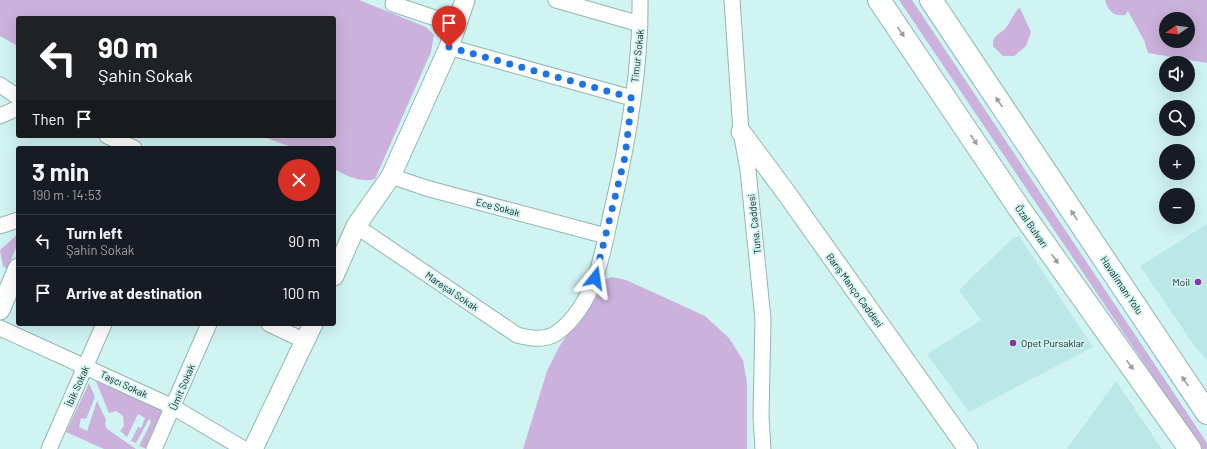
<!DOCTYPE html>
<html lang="en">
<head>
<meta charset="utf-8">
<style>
  :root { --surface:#171b24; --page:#242831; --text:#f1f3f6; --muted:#9ea1a6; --line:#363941 }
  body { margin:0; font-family:Barlow,sans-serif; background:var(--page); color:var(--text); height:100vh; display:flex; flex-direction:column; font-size:15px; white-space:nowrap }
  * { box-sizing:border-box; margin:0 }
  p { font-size:13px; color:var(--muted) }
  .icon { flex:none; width:22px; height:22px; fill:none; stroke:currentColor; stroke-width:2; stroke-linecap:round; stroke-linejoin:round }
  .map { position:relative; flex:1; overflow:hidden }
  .details { position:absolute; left:16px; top:146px; width:320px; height:180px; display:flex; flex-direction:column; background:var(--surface); border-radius:4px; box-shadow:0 4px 16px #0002 }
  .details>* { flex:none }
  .banner { position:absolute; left:16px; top:16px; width:320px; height:122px; border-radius:4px; box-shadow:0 4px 16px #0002; background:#202124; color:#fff; overflow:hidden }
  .needle { width:26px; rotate:257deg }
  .controls { position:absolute; left:1159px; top:12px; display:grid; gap:8px }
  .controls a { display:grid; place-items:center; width:36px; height:36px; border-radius:50%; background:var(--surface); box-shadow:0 4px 16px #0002; font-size:20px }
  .pin { position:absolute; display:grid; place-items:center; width:34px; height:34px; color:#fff; margin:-41px -17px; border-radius:50% 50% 50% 0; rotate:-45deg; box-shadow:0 0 4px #0007 }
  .pin .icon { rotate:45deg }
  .me { position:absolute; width:44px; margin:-22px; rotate:15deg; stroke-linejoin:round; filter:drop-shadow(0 0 3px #0008) }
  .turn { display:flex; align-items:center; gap:14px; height:84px; padding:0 16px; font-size:18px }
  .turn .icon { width:52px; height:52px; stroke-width:2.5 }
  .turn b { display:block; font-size:28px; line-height:34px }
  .then { display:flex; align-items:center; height:38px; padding:0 16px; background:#0003; gap:8px; font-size:15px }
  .round { display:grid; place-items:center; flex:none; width:42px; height:42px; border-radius:21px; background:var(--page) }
  .head { display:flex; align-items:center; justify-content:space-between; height:68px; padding:0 16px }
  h1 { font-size:24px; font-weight:700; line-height:30px }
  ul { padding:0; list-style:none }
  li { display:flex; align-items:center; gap:12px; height:52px; padding:0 16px; border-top:1px solid var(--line) }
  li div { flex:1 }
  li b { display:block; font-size:15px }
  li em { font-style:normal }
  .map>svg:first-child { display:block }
  .built { fill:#bbe8e6 }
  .green { fill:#cbb1db; fill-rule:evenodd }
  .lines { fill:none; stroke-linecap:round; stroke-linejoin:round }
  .minor-casing { stroke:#92b5b3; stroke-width:17 }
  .tertiary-casing { stroke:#92b5b3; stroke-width:21 }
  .trunk-casing { stroke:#92b5b3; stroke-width:24 }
  .minor { stroke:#fff; stroke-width:15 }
  .tertiary { stroke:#fff; stroke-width:19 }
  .trunk { stroke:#fff; stroke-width:22 }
  .oneway { fill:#969c9c }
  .route { stroke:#1a73e8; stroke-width:7; stroke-dasharray:0 12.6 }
  .poi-dot { fill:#8336a7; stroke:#d0f4f2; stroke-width:1.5 }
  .labels { text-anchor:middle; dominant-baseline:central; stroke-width:3.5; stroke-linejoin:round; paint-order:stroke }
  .street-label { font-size:10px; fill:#152322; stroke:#d0f4f2 }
  .poi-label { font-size:10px; fill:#152322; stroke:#d0f4f2; text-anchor:end }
</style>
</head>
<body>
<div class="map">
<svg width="1207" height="449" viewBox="0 0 1207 449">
  <rect width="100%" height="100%" fill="#d0f4f2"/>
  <!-- built -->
  <path class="built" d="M1207,224V361L1194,345L1140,266Z
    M1019,236L1093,347L969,412L927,354L981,320L959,290L1013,238Z
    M1116,381L1162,449H1067Z"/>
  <!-- green -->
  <path class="green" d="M0,0H359L426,27L434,35L431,52L375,179C361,183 347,176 334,169V148H294L261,136H334V18H18V46L0,36Z
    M899,0H912L1207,443V449H1202Z
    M1105,0H1207V63L1148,53L1144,40L1128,11L1125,15C1113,17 1108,10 1105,0ZM1166,19H1188V41H1166Z
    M1020,8L1031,32L1026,46L1014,56H1003L993,46C992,36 998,35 1005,29C1010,23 1013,15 1018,9Z
    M18,234V243L7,269L3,266L0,250Z
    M612,277L626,280L705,316L729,338L743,360L747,383V449H523L547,371L559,347L599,287L604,280Z
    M95,379L159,406L162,411V416L147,449L139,446L151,422L149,419L136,443L131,441L138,427L141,428L145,418L138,414L127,437L120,431L124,426L123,416L116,411L109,413Z
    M89,383L95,397L86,419L81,418L79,427L87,431L97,401L106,420L105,425L107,429L136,449H104L66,432Z"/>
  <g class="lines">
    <!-- minor casing -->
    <g class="minor-casing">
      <path id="minor" d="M556,0L640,24
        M732,0L741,132L748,170L763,319L761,417L763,449
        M393,4L456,25
        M449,47L632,98
        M0,85L18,97
        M0,116L18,108
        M107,136L134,148
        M391,176L426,188L606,236
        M0,226L18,220
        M356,226L517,335C529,338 543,341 555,334C574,322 588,298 595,278C603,256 607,232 612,210C628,142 641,70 640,0
        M269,324L305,341
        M0,328L173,407L244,449
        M49,449L104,324
        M154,449L209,324"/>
    </g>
    <!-- tertiary casing -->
    <g class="tertiary-casing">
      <path id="tertiary" d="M741,132L787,194L968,449
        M334,276L356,226L391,176L449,47L465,0
        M0,310L18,268
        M253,449L313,324"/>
    </g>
    <!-- trunk casing -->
    <g class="trunk-casing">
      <path id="trunk" d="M879,0L1019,208L1190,449
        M931,0L1207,413"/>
    </g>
    <!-- minor -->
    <use href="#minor" class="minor"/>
    <!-- tertiary -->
    <use href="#tertiary" class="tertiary"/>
    <!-- trunk -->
    <use href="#trunk" class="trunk"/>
  </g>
  <!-- one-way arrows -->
  <defs><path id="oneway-solid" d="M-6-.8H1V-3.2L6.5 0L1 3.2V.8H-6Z"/></defs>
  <g class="oneway">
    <use href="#oneway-solid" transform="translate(901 32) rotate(56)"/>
    <use href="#oneway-solid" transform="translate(999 102) rotate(-124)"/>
    <use href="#oneway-solid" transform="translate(974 140) rotate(56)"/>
    <use href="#oneway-solid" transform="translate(1074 215) rotate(-124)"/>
    <use href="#oneway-solid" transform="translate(1055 259) rotate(55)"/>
    <use href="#oneway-solid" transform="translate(1130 365) rotate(54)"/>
    <use href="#oneway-solid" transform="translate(1185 381) rotate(-124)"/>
  </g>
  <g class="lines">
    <!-- route -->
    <path class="route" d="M449,47L632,98L625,157L595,278"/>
  </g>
  <!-- markers -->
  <g class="poi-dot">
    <circle cx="1198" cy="282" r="4"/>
    <circle cx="1013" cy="343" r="4"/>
  </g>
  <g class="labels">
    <!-- street labels -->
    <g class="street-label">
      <text transform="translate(637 56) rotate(-84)">Timur Sokak</text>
      <text transform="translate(498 207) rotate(15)">Ece Sokak</text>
      <text transform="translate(754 224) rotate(-96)">Tuna. Caddesi</text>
      <text transform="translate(1032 226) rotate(55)">Özal Bulvarı</text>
      <text transform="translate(1122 285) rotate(56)">Havalimanı Yolu</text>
      <text transform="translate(855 290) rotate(54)">Barış Manço Caddesi</text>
      <text transform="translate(452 291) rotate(34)">Mareşal Sokak</text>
      <text transform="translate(124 384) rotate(25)">Taşcı Sokak</text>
      <text transform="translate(77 386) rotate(-66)">İbik Sokak</text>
      <text transform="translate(182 387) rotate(-67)">Ümit Sokak</text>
    </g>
    <!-- poi labels -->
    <g class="poi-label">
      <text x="1190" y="282">Moil</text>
      <text x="1021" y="343" text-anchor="start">Opet Pursaklar</text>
    </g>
  </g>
</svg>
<div class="controls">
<a><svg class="needle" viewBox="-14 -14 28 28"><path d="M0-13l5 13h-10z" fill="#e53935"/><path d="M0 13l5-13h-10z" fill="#9ea1a6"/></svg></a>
<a><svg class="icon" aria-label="sound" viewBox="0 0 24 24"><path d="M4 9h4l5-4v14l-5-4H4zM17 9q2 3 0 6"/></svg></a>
<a><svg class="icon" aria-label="search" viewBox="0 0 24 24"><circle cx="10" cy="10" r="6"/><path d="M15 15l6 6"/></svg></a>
<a>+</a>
<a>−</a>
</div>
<div class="pin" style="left:449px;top:47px;background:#d93025"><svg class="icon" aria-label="arrive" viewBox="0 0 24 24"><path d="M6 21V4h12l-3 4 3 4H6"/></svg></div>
<svg class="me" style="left:595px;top:278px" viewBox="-20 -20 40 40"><path d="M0-17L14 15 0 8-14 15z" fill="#1a73e8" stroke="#fff" stroke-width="4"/></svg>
<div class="banner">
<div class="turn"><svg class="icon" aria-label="left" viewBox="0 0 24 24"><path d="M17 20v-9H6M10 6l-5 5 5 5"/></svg><div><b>90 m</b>Şahin Sokak</div></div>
<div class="then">Then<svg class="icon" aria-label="arrive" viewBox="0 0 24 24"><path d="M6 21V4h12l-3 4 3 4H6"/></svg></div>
</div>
<section class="details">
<div class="head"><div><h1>3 min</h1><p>190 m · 14:53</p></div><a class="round" style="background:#d93025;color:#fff"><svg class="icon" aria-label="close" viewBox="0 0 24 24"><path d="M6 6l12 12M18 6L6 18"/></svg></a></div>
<ul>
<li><svg class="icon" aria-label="left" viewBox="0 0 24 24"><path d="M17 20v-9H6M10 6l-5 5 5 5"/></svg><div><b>Turn left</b><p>Şahin Sokak</p></div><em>90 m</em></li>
<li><svg class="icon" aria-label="arrive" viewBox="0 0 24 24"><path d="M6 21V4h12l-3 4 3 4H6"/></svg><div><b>Arrive at destination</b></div><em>100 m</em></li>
</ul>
</section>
</div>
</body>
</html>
